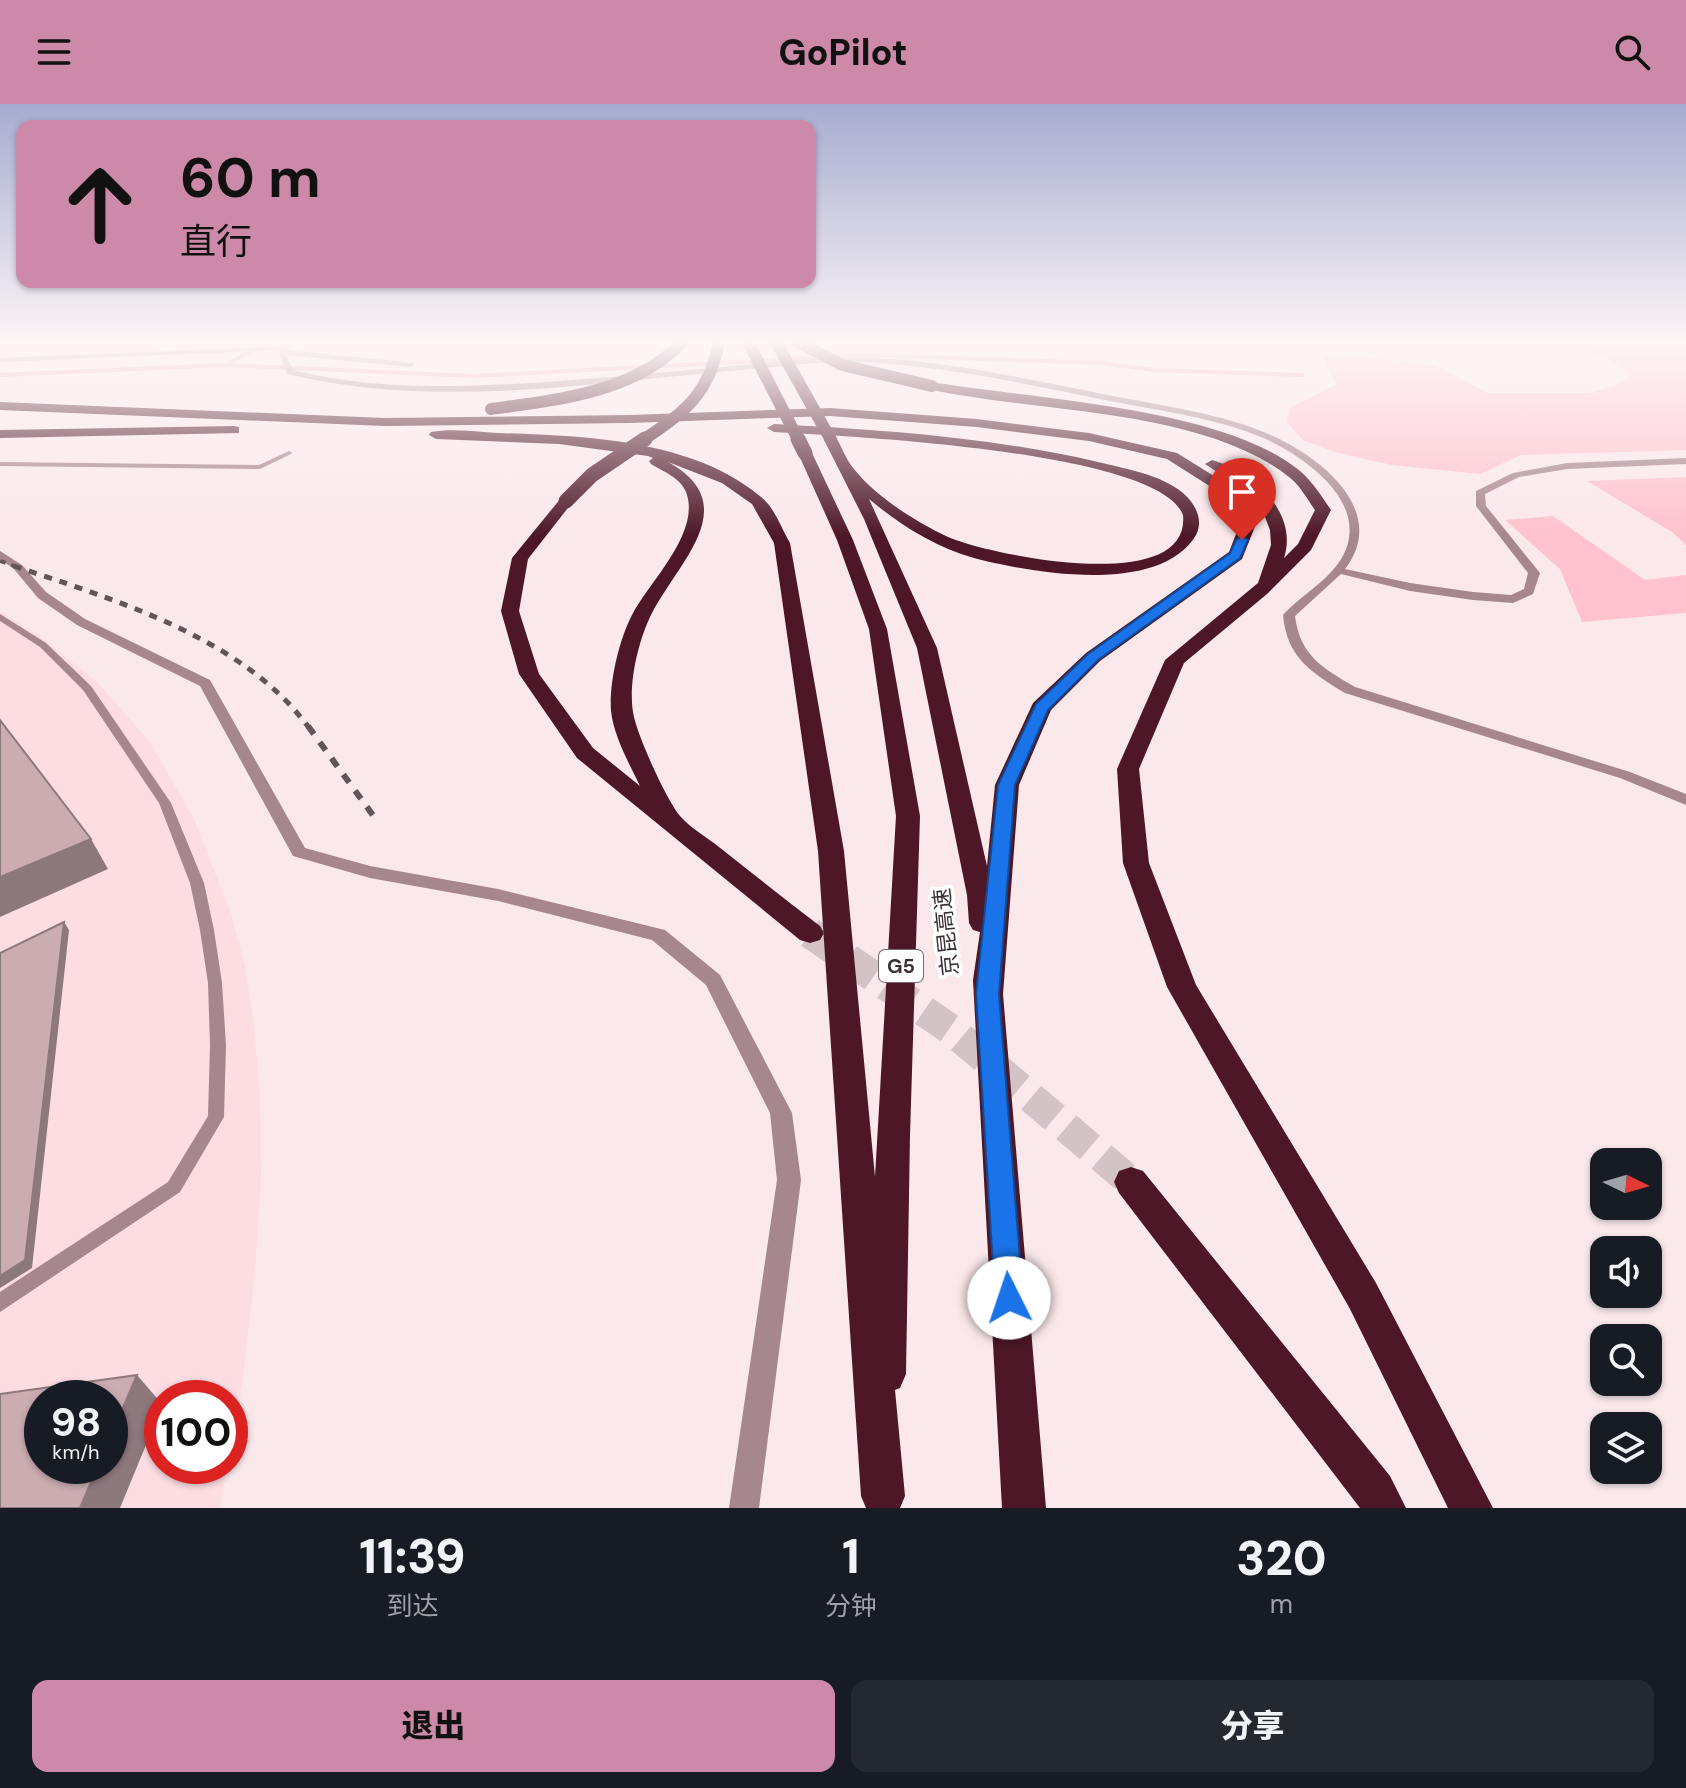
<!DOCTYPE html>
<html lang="zh">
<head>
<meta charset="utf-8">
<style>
  :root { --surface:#171b24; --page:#242831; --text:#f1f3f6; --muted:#9ea1a6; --accent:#cd8aa8 }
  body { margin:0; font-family:"DM Sans","Noto Sans SC",sans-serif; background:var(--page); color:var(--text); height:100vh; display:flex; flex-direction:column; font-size:30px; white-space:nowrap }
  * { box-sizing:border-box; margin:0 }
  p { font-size:26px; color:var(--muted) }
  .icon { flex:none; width:44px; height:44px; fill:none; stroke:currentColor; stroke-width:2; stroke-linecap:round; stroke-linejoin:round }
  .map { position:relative; height:1404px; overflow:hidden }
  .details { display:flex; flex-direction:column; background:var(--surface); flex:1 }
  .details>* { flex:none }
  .top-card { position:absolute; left:16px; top:16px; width:800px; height:168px; border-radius:16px; box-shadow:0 2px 6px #0004; background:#cd8aa8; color:#111; overflow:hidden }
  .needle { width:52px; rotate:95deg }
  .tools { position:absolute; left:1590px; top:1044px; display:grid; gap:16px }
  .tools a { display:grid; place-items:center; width:72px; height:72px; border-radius:16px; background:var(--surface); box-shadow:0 2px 6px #0004; font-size:40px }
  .speed { position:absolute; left:24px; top:1276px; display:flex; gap:16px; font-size:40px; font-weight:700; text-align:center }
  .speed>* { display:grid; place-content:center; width:104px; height:104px; border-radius:50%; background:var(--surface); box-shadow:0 2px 6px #0004; line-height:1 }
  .speed small { font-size:20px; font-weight:400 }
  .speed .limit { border:12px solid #d22; background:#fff; color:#111 }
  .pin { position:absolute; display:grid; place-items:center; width:68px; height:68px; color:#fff; margin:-82px -34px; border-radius:50% 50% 50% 0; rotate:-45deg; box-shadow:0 0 8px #0007 }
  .pin .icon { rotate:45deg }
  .me { position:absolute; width:88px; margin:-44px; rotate:356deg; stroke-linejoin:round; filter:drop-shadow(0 0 6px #0008) }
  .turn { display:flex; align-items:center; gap:28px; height:168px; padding:0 32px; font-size:36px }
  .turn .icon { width:104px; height:104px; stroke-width:2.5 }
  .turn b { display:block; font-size:56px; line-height:68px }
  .eta { display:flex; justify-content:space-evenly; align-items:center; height:136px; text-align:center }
  .eta b { font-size:48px; font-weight:800; line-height:56px }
  .action { display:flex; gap:16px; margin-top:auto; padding:16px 32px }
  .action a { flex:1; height:92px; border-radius:16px; background:var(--accent); color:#111; font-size:32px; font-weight:800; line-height:92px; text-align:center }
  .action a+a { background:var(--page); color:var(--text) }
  header { display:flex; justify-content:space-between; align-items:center; height:104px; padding:0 32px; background:var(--accent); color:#111; font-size:36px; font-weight:800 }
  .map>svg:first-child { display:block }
  .built { fill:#fddde2; fill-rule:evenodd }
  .green { fill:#ffc2ce }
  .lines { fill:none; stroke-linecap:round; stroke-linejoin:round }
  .stream { stroke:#e39fad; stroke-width:4 }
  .highway-tunnel { stroke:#d4c3c6; stroke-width:31; stroke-dasharray:31 15; stroke-linecap:butt }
  .lane { fill:#a6878d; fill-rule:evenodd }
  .street { fill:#a6878d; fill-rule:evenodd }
  .highway { fill:#4d1727; fill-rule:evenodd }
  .rail-far2 { stroke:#615557; stroke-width:4; stroke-dasharray:6 6; stroke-linecap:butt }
  .rail-far1 { stroke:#615557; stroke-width:5; stroke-dasharray:8 8; stroke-linecap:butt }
  .rail { stroke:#615557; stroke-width:6; stroke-dasharray:10 10; stroke-linecap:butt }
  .highway-bridge-far1 { stroke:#4d1727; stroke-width:12 }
  .highway-bridge { stroke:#4d1727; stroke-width:15 }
  .shaded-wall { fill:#8d787c }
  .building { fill:#caacb1; stroke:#8d787c; stroke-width:2 }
  .route { fill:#1a73e8; stroke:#114b97; stroke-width:2 }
  .labels { text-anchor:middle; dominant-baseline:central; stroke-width:7; stroke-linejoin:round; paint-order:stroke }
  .shield { fill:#fff; stroke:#756d6f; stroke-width:2 }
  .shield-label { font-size:20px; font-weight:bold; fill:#3a2f31 }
  .street-label { font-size:22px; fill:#3a2f31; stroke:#fff }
</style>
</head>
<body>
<header><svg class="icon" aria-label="menu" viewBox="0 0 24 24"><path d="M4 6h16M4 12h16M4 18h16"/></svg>GoPilot<svg class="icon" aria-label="search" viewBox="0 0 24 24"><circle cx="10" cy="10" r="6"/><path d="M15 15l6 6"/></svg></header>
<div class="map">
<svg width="1686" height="1404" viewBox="0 0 1686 1404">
  <rect width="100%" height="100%" fill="#fbe8eb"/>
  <!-- built -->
  <path class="built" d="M0,508L38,531L97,578L150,638L195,717L231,810L245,862L254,922L260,991L261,1072L255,1168L242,1282L230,1347V1294H162V1362H227L220,1404H0ZM42,1294H110V1362H42Z"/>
  <!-- green -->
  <path class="green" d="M1501,236H1686V346L1521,351L1480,370L1392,361L1338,349L1303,336L1287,318L1290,304L1337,280L1322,252L1367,253L1435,262L1488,289H1589L1617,281L1632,270C1590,241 1557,237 1507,239Z
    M1686,373V441L1672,428L1587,377Z
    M1553,412L1645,476L1686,471V509L1582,518L1560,465L1505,416Z"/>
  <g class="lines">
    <!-- stream -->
    <path class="stream" d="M226,261L271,236
      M0,271L225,261L474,272L870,251L1100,259L1154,266L1302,271"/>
    <!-- highway-tunnel -->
    <path class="highway-tunnel" d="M810,829L950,925L1131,1078"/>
    <!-- lane -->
    <path class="lane" d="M289,347L292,349L291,350L260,365L0,362V358L259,361Z
      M0,510L46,539L91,582L171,699L204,779L214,826L222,879L226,941L224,1013L180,1088L0,1208V1188L168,1078L208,1012L210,941L208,879L200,826L190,779L159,699L83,586L40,543L0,517Z"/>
    <!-- street -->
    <path class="street" d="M294,236H303L286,246L414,259L411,263L286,251L293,266C382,288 469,283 559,277C648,270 737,261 826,254C921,250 1015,273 1108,291C1163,302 1222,309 1273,332C1322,354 1389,408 1345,465L1410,479L1473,488L1511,491L1524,485L1528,469L1476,402V387L1513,369L1567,359L1686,354V360L1567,365L1519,373L1485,390L1486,402L1540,469L1533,490L1513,499L1473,496L1410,487L1341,470L1295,512C1300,552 1323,564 1355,583L1630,668L1686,690V701L1620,674L1345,589C1311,568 1287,554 1283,511C1304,488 1340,471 1348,439C1360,391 1302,352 1266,335C1217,314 1162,307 1110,297C1023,280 936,259 847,258C808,258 769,264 730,267C584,280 432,305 287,270L278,246L0,258V254L283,242Z
      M0,447L22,461L46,488L85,515L210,576L305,744L370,762L498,785L665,826L720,871L792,1009L801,1076L759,1404H729L777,1076L770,1009L706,881L652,836L498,797L370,774L293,752L200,582L77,521L38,494L14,465L0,455Z"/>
    <!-- highway -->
    <path class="highway" d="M932,278C1032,295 1223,303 1300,367C1313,378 1322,393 1331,406L1311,446L1267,490L1184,559L1139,665L1149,759L1196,881L1376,1179L1493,1404H1448L1350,1205L1167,883L1123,759L1117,665L1165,556L1258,479L1271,441L1270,426L1261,403L1243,385L1205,360L1212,356C1252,367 1299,408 1284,454L1298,440L1315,406C1307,395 1300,381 1289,373C1200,303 1035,309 928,285L926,282Z
      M0,298L385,314L629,311L830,304L977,315L1089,329L1177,349L1230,382L1256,420L1242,455L1100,557L1051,606L1019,681L1003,890L1046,1404H1002L973,876L980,828L973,826L969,819L967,791L917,544L864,415L824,336L836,333C842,343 846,356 854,365C876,393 916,418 948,433C989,451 1191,493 1183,411C1159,346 842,332 774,328L767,324L774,320C883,326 991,333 1098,358C1126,365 1160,370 1183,389C1195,399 1204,416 1196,431C1160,492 1031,469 974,454C935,443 900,421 869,395L937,544L987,762L995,681L1033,599L1086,549L1229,448L1240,420L1219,388L1167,355L1089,337L977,323L830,312L629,319L385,322L0,306Z
      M234,322L239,323V329L0,334V326Z
      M431,328C452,324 477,328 498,329C584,332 692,335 761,393C775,404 781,424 790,439L844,747L875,1073L896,712L869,525L837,436L798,349L800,346L812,349L853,436L887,525L920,712L910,1031L906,1270L900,1284L895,1286L905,1392L900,1404H866L861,1392L818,747L774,439L752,400L722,379L668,358C746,401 677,459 651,511C638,537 627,584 634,613C639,635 666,695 680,712C690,724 707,733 719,743C752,769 786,796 820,822L824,829L820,836L810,839L800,836L577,654L519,570L501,507L512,454L561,394H571V400L528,455L519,507L539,570L593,644L640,682C629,659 614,633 611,607C609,579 619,536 632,511C649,478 699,431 687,391C683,375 664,368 651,360L649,357L653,354L648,352L559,340L436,335L429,331Z
      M1131,1063L1143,1067L1390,1372L1406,1404H1360L1119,1089L1114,1078L1119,1067Z"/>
    <!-- rail-far2 -->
    <path class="rail-far2" d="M0,457L20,464"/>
    <!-- rail-far1 -->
    <path class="rail-far1" d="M14,462C115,496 244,534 309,624"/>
    <!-- rail -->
    <path class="rail" d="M308,622L375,714"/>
    <!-- highway-bridge-far1 -->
    <path class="highway-bridge-far1" d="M747,236L799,337
      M775,236L831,336
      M794,236L842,261L932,282
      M491,305C556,296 637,288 683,237
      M641,337C684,310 711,288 719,236"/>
    <!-- highway-bridge -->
    <path class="highway-bridge" d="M798,335L805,349
      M566,397L592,371L645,335"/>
  </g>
  <!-- shaded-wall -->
  <path class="shaded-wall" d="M91,735L108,765L0,813V773Z
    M64,818L69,826L32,1164L0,1184V1172Z
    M137,1271L162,1300V1302L120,1404H80L98,1362H110V1334Z"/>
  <!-- building -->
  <path class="building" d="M0,616L91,735L0,773Z
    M64,818L25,1156L0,1172V849Z
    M137,1271L110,1334V1294H42V1362H98L80,1404H0V1290Z"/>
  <!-- sky -->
  <linearGradient id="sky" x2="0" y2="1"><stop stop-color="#a6acd0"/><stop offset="0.55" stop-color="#fdf5f6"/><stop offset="1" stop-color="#fdf5f6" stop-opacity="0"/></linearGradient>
  <rect width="1686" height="432" fill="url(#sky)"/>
  <!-- route -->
  <path class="route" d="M1242,432L1248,436L1240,454L1098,556L1048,606L1015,681L999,890L1023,1194L1019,1204L1009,1208L999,1204L995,1194L976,890L998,681L1036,600L1088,550L1230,449L1236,436Z"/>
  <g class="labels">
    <!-- shield labels -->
    <rect class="shield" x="879" y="846" width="44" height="32" rx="6"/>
    <g class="shield-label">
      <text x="901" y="862">G5</text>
    </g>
    <!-- street labels -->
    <g class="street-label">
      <text transform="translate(946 828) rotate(-96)">京昆高速</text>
    </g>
  </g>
</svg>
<div class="tools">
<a><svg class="needle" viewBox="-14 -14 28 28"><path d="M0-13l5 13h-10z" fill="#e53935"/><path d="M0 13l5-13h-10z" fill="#9ea1a6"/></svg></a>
<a><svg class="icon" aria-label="sound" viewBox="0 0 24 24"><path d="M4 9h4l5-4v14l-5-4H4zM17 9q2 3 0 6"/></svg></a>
<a><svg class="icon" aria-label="search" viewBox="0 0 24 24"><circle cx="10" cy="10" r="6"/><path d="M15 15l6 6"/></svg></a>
<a><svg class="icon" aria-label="layers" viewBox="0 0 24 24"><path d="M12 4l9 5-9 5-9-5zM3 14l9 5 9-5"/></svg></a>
</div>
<div class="speed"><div>98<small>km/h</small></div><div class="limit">100</div></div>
<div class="pin" style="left:1242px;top:436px;background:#d93025"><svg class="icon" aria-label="arrive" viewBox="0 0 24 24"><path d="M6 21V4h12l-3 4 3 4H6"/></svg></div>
<svg class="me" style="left:1009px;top:1194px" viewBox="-20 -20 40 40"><circle r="19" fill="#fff"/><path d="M0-13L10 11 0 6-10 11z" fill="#1a73e8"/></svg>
<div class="top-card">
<div class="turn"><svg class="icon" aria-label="ahead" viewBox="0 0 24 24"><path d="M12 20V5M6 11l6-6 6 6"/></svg><div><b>60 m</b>直行</div></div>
</div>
</div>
<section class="details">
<div class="eta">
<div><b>11:39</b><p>到达</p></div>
<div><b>1</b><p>分钟</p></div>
<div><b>320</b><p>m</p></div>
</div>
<div class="action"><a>退出</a><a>分享</a></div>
</section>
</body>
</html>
